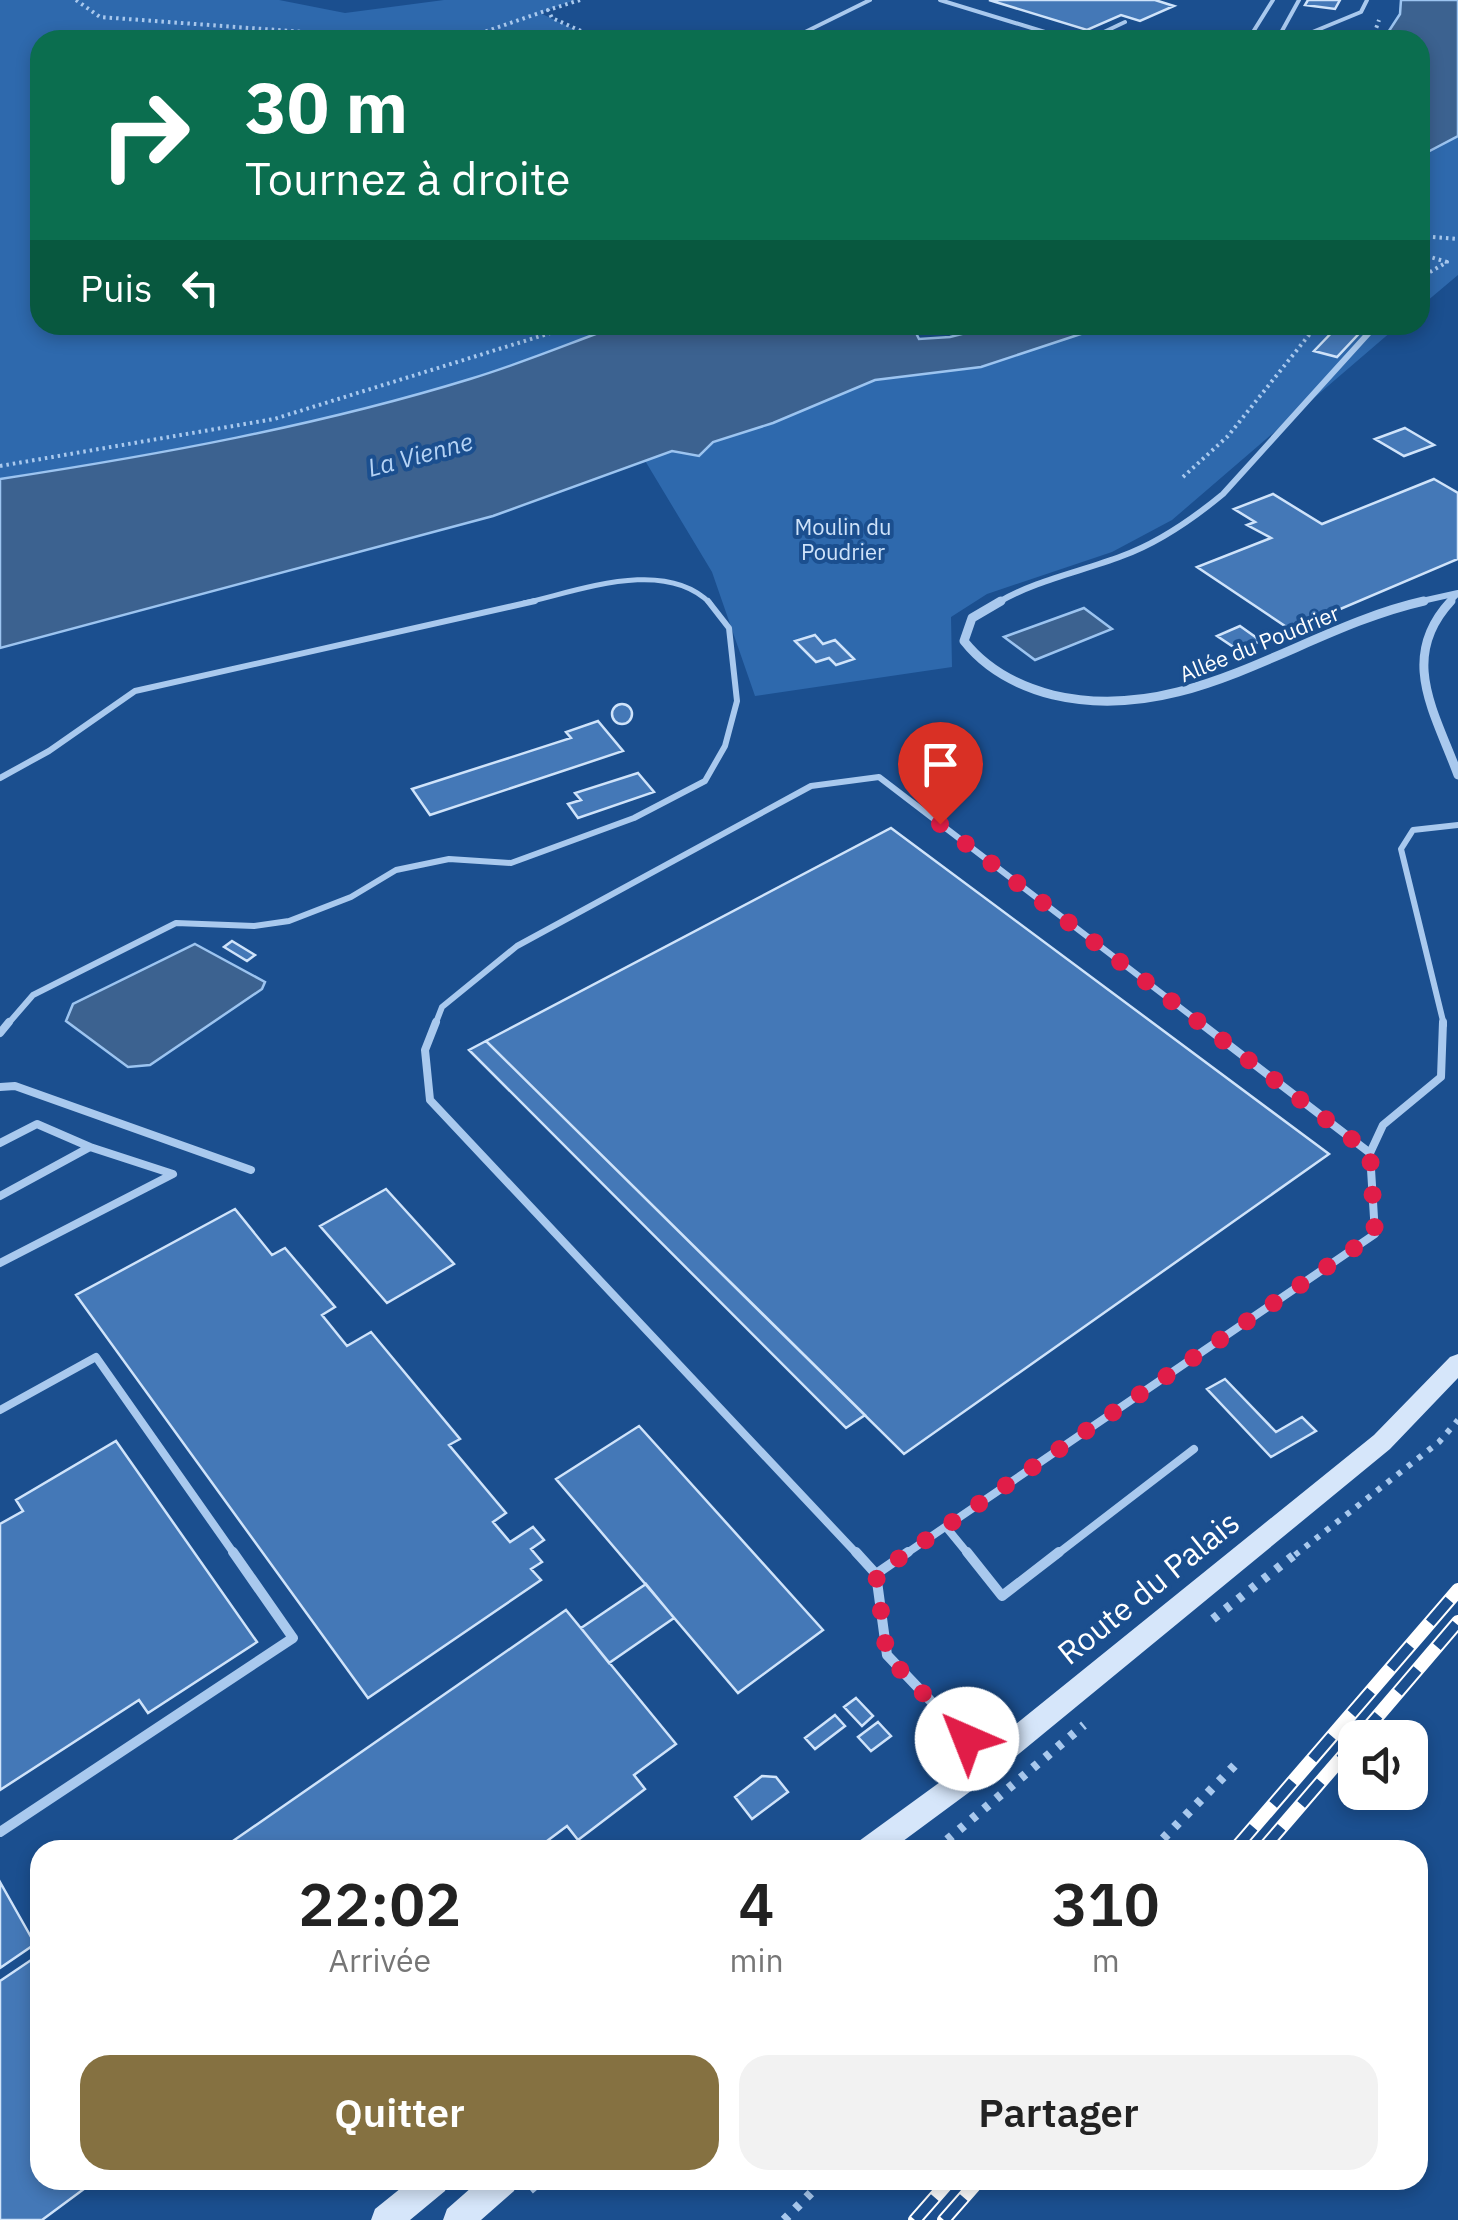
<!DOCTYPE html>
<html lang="fr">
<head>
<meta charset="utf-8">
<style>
  :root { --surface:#fff; --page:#f2f2f2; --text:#222; --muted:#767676; --accent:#857141 }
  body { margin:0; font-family:"IBM Plex Sans",sans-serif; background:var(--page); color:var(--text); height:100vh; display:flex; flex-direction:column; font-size:38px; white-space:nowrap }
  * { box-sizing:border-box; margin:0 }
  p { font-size:32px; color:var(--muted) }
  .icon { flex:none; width:55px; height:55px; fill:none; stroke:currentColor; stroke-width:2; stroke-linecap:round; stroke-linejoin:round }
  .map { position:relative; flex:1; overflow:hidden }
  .drawer { position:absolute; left:30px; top:1840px; width:1398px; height:350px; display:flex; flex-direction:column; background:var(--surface); border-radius:30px; box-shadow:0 5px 15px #0003 }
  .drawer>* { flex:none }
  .banner { position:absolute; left:30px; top:30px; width:1400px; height:305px; border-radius:30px; box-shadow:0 5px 15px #0003; background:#0b6e4f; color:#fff; overflow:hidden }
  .tools { position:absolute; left:1338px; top:1720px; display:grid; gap:20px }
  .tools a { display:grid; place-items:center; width:90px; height:90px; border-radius:20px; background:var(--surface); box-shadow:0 5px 15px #0003; font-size:50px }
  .pin { position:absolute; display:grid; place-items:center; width:85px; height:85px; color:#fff; margin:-102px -42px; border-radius:50% 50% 50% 0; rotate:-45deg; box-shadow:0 0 10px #0007 }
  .pin .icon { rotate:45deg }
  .me { position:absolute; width:110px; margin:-55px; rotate:316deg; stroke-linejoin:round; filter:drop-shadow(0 0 8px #0008) }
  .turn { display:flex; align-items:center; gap:35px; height:210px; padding:0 50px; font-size:45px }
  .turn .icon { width:130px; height:130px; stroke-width:2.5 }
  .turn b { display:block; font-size:70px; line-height:85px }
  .then { display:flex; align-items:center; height:95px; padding:0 50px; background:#0003; gap:20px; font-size:38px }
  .eta { display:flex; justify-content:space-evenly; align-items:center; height:170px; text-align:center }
  .eta b { font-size:60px; font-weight:600; line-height:70px }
  .button { display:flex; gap:20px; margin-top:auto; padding:20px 50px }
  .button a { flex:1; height:115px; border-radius:30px; background:var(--accent); color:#fff; font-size:40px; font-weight:600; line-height:115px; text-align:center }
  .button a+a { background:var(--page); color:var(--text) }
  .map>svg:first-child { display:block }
  .green { fill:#2e69ad }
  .water { fill:#3c6290; stroke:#9cc4f0; stroke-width:2.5 }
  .building { fill:#4478b7; stroke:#cfe3fa; stroke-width:2.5 }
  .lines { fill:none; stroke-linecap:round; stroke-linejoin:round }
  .path-far2 { stroke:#a9c9ee; stroke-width:4; stroke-dasharray:2.5 4; stroke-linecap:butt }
  .path-far1 { stroke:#a9c9ee; stroke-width:6; stroke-dasharray:5 8; stroke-linecap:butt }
  .path { stroke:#a9c9ee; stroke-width:9; stroke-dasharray:6 10; stroke-linecap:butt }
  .lane-far4 { stroke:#a9c9ee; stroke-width:4 }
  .lane-far3 { stroke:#a9c9ee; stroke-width:5 }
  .lane-far2 { stroke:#a9c9ee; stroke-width:6 }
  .lane-far1 { stroke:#a9c9ee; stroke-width:8 }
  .lane { stroke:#a9c9ee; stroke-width:10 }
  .street-far1 { stroke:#a9c9ee; stroke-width:6 }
  .street { stroke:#a9c9ee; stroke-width:9 }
  .secondary { fill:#d6e6fa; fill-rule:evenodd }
  .rail-casing { stroke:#fff; stroke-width:14 }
  .rail { stroke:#1b4f8f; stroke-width:10; stroke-dasharray:30; stroke-linecap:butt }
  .route { stroke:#e11d48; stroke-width:18; stroke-dasharray:0 32.4 }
  .labels { text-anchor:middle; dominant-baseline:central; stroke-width:8; stroke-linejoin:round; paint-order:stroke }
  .far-park-label { font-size:22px; fill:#cfe3fa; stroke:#1b4f8f }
  .far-street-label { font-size:22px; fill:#fff; stroke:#1b4f8f }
  .far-water-label { font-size:25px; font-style:italic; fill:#b5d3f5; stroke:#1b4f8f }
  .near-street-label { font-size:32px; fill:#fff; stroke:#1b4f8f }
</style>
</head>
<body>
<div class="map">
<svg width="1458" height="2220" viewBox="0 0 1458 2220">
  <rect width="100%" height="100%" fill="#1b4f8f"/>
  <!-- green -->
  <path class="green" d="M0,0H279L345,13L444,0H575L540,13L597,40H40V325H620C570,343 520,364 470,379C317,426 157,455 0,479Z
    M1458,136V275L1420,307V156Z
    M1108,325H1399L1172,520L1112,552L987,594L951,617L952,667L755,696L712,572L644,459L672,451L699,456L712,442L773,423L875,380L981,367Z"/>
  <!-- water -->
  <path class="water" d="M1401,0H1458V136L1420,156V40H1383L1400,14Z
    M620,325H936L914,329L919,339L950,337L997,325H1108L981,367L875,380L773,423L713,442L699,456L672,451L493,516L0,648V479C157,455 317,426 470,379C520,364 570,343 620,325Z
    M1084,608L1112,629L1035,660L1004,637Z
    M195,944L265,982L262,989L150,1065L128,1067L66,1021L73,1004Z"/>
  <!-- building -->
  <path class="building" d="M989,0H1155L1174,6L1140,21L1121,15L1087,30Z
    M1308,0H1340L1335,9L1305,5Z
    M1339,325H1367L1337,357L1314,351Z
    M1405,428L1434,445L1404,456L1375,439Z
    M1434,479L1458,493V559L1291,630L1197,567L1271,538L1247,525L1255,522L1234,509L1273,494L1322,524Z
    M1240,626L1261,641L1238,650L1217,636Z
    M815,635L823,644L835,640L854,659L836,665L829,658L816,662L795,641Z
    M612 714a10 10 0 1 1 20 0a10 10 0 1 1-20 0Z
    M598,721L623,751L430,815L412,789L571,738L566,732Z
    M638,773L654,792L578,818L568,804L581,800L575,793Z
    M891,828L1329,1154L904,1454L486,1041Z
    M232,941L255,955L247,961L224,947Z
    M486,1041L865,1415L846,1428L469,1050Z
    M386,1189L454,1264L387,1303L320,1226Z
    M235,1209L272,1255L285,1248L335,1307L322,1315L347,1346L371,1332L460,1439L449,1445L506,1513L493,1522L510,1542L533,1527L544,1540L531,1549L542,1562L531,1569L541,1580L368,1698L76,1295Z
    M1225,1379L1276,1432L1302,1417L1316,1431L1271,1457L1207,1389Z
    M639,1426L823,1630L738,1693L556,1479Z
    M116,1441L257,1642L148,1713L139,1700L0,1790V1524L23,1511L16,1500Z
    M646,1584L674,1618L609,1663L581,1628Z
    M566,1610L676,1744L634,1775L645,1789L578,1840L567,1826L535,1850H220Z
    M856,1698L873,1716L862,1726L844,1707Z
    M835,1715L845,1726L815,1749L805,1738Z
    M878,1722L891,1736L871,1751L858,1737Z
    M762,1776L776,1777L788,1792L752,1819L735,1797Z
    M0,1882L35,1944L0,1968Z
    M40,1954V2180H96L42,2220H0V1981Z"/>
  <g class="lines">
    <!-- path-far2 -->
    <path class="path-far2" d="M76,0L100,17L413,40
      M580,0L548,10L552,18L601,40
      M461,40L548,10
      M1372,40L1379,20
      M1420,236L1458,239
      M1420,254L1447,262L1420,278
      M0,466L274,419L576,325
      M1183,477L1228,436L1317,325"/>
    <!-- path-far1 -->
    <path class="path-far1" d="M1295,1555L1439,1442L1458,1420"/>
    <!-- path -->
    <path class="path" d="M1213,1619L1298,1552
      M935,1850L1084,1725
      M1152,1850L1236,1764
      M530,2190L542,2180
      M784,2220L824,2180"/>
    <!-- lane-far4 -->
    <path class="lane-far4" d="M940,0L1071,40
      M789,40L870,0
      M1087,40L1125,22
      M1248,40L1273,0
      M1277,40L1299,0
      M1293,40L1361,12L1367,0"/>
    <!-- lane-far3 -->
    <path class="lane-far3" d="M524,603C579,591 664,557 710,603"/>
    <!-- lane-far2 -->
    <path class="lane-far2" d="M0,778L49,751L135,691L535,601
      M7,1025L33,995L176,923L254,926L289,921L351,897L396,870L449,859L511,863L634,818L705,781L725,746L737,701L729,628L708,601
      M435,1025L442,1007L517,946L811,786L879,777L1203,1025
      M1444,1025L1401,849L1413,830L1458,825"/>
    <!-- lane-far1 -->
    <path class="lane-far1" d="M436,1022L425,1050L430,1100L858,1555
      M0,1033L9,1022
      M0,1087L15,1086L251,1170
      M0,1143L37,1124L90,1147L0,1196
      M1370,1153L1383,1125L1441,1077L1443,1022
      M0,1263L173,1174L90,1147
      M0,1410L96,1357L235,1555
      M946,1527L969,1555
      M904,1555L1375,1234L1370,1153L1199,1022
      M1056,1555L1194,1449"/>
    <!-- lane -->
    <path class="lane" d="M856,1552L876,1574
      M967,1552L1002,1596L1059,1552
      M876,1574L887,1655L986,1759
      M876,1574L908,1552
      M0,1832L293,1638L233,1552"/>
    <!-- street-far1 -->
    <path class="street-far1" d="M997,603C1036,580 1080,572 1122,556C1158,543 1194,518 1223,494L1376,325
      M1413,603L1458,593
      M1448,603L1457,594"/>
    <!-- street -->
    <path class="street" d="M1001,601L972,618L964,641C987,670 1018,686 1053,695C1188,727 1299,629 1424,601
      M1451,601C1398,658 1435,712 1458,775"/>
    <!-- secondary -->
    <path class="secondary" d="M1458,1354V1378L1390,1449L998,1771L891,1850H856L859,1841L980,1753L1374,1435L1450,1357Z
      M411,2180H449L445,2191L410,2220H371L375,2209Z
      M480,2180H518L514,2191L481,2220H443L447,2209Z"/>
    <!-- rail casing -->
    <g class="rail-casing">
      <path id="rail" d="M1359,1738L1458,1622
        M1234,1850L1458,1590
        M1262,1850L1355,1742
        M915,2220L950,2180
        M944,2220L979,2180"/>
    </g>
    <!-- rail -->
    <use href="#rail" class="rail"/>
  </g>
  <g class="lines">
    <!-- route -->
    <path class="route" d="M940,824L1370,1153L1375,1234L876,1574L887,1656L967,1739"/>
  </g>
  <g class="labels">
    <!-- far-park labels -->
    <g class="far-park-label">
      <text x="843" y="526">Moulin du<tspan x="843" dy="25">Poudrier</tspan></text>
    </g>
    <!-- far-street labels -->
    <g class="far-street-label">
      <text transform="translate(1259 643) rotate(-22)">Allée du Poudrier</text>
    </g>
    <!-- far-water labels -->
    <g class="far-water-label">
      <text transform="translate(420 454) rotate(-15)">La Vienne</text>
    </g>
    <!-- near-street labels -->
    <g class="near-street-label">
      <text transform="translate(1148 1587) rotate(-39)">Route du Palais</text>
    </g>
  </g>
</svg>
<div class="tools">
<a><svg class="icon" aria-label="sound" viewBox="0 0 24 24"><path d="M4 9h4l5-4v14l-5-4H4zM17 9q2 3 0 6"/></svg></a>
</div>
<div class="pin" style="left:940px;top:824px;background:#d93025"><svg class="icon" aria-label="arrive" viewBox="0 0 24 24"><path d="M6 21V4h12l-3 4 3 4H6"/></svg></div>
<svg class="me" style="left:967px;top:1739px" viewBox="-20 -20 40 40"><circle r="19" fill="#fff"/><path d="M0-13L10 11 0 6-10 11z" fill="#e11d48"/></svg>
<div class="banner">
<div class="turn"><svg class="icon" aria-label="right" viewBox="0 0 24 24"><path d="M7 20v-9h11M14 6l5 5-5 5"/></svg><div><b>30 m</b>Tournez à droite</div></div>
<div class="then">Puis<svg class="icon" aria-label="left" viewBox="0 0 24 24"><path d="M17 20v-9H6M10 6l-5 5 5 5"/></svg></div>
</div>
<section class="drawer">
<div class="eta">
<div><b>22:02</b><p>Arrivée</p></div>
<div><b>4</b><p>min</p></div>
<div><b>310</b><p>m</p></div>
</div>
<div class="button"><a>Quitter</a><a>Partager</a></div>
</section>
</div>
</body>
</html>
